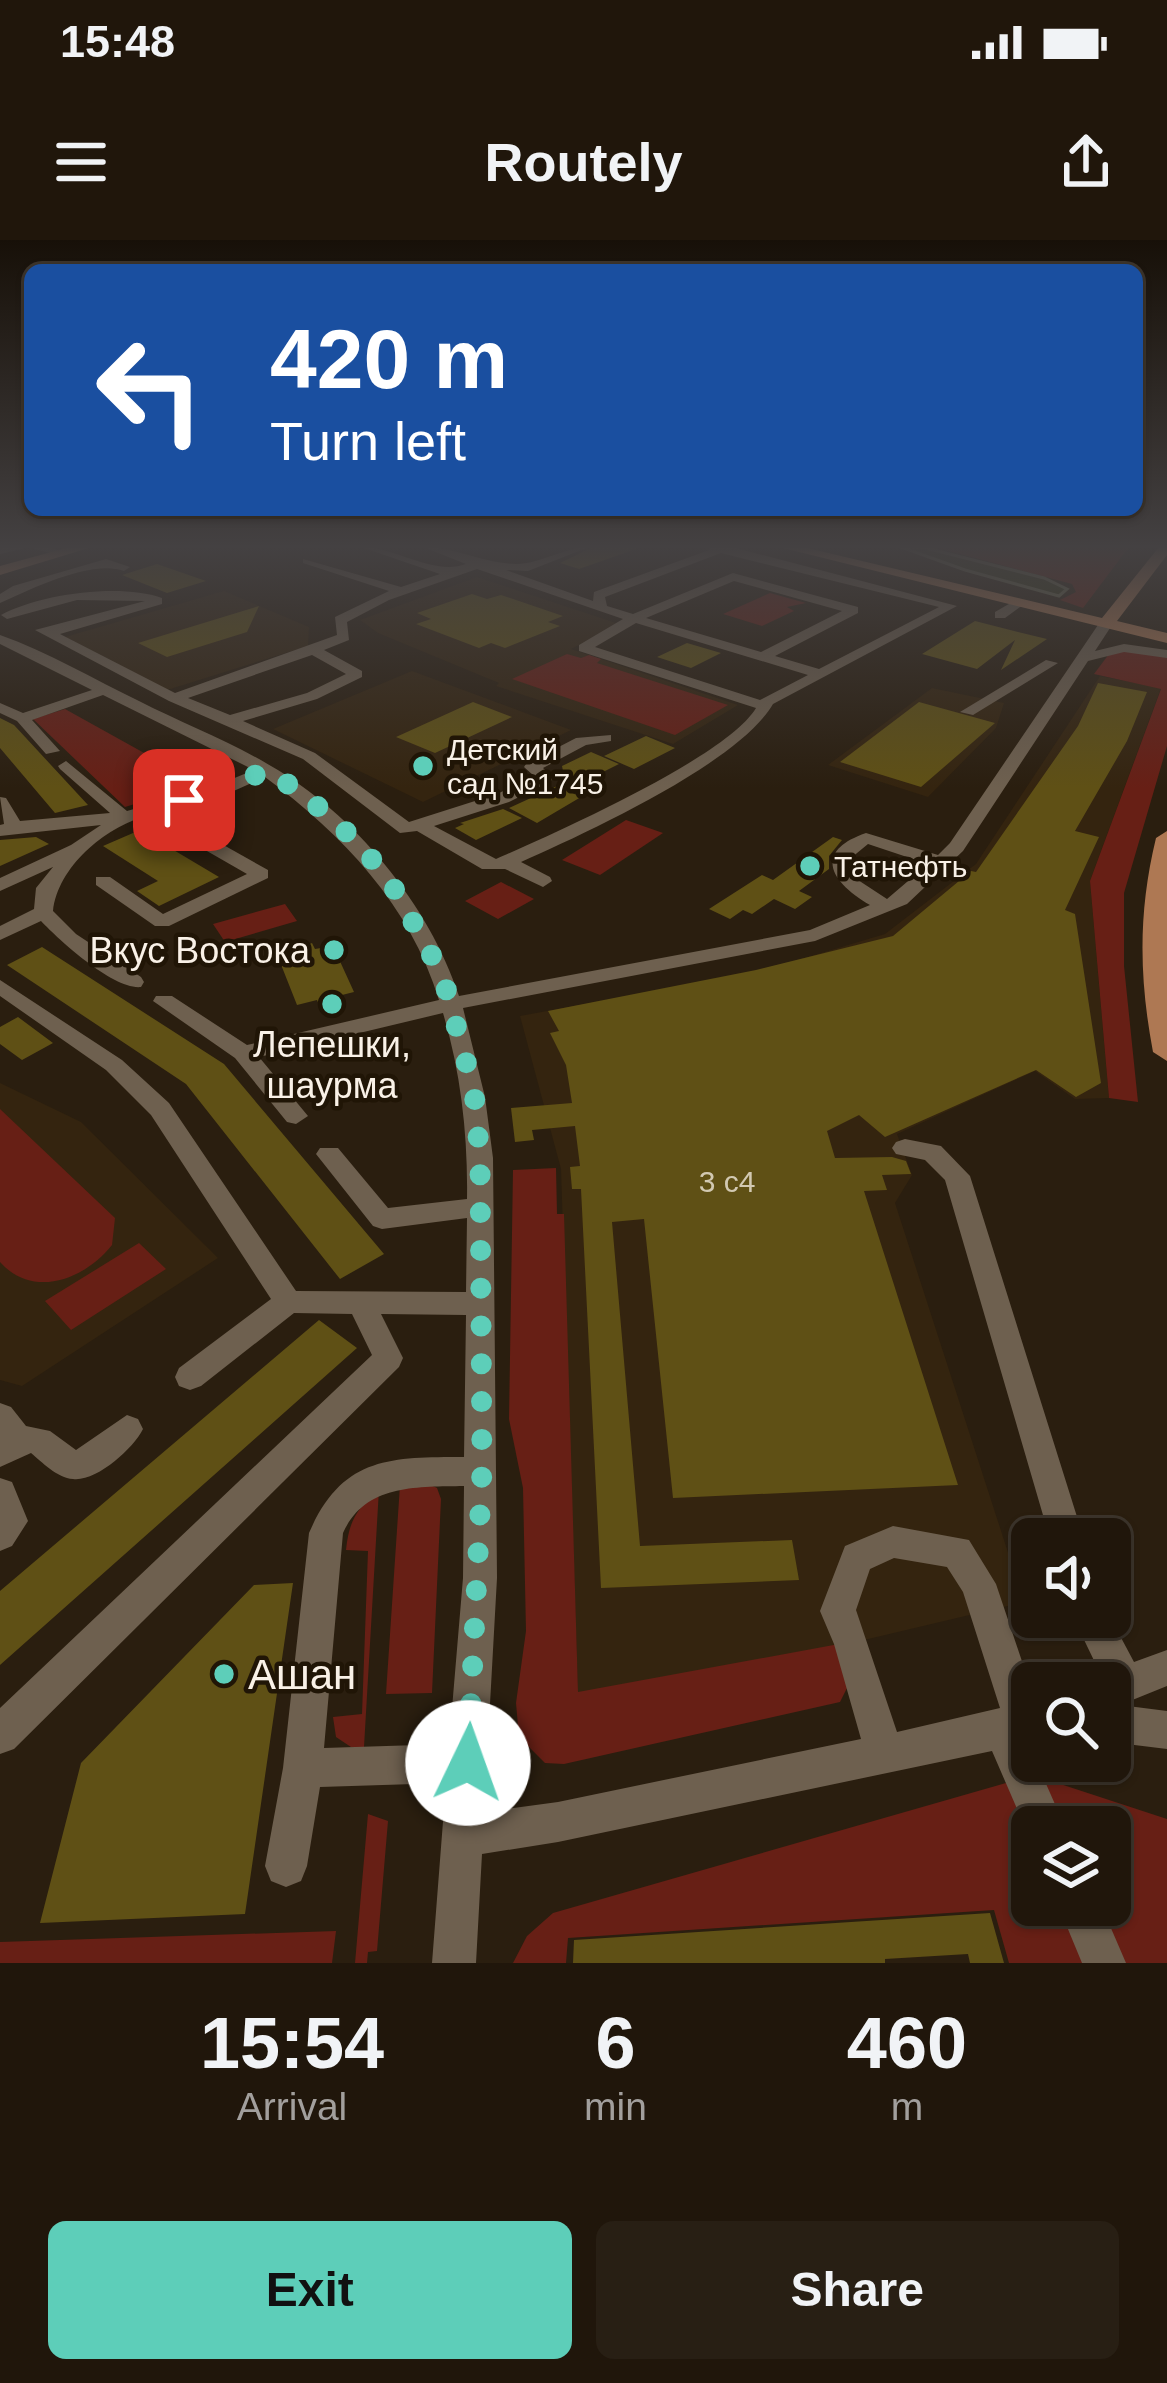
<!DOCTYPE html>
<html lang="en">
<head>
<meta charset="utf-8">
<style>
  :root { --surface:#20160b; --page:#281f14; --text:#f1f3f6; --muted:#a29f9d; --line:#3d352c; --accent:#5dceb9 }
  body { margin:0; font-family:Helvetica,sans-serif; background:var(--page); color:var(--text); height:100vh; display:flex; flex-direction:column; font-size:45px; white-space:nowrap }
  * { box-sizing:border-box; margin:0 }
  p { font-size:39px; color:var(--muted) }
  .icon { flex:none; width:66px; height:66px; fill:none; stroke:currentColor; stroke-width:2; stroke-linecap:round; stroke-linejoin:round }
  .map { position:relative; height:1723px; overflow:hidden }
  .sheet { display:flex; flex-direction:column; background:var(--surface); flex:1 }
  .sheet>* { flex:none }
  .top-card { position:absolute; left:24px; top:24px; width:1119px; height:252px; border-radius:18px; box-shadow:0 3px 9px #0004,0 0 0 3px var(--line); background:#1a4fa0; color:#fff; overflow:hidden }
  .buttons { position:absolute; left:1011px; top:1278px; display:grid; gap:24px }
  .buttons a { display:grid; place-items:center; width:120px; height:120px; border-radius:18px; background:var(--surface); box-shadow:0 3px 9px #0004,0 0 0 3px var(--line); font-size:60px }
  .pin { position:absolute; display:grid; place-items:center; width:102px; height:102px; color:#fff; margin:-51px; border-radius:24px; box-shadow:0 6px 18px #0006 }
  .me { position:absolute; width:132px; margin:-66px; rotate:3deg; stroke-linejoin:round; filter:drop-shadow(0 0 9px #0008) }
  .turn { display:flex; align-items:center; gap:42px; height:252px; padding:0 48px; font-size:54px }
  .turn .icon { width:156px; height:156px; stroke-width:2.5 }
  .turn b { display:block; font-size:84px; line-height:102px }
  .eta { display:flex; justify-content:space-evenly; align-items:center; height:204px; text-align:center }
  .eta b { font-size:72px; font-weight:600; line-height:84px }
  .button { display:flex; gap:24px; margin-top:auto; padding:24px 48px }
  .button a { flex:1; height:138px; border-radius:18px; background:var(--accent); color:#111; font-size:48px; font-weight:600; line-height:138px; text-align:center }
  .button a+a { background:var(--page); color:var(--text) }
  .status { display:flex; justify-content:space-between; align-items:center; height:84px; padding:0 60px; background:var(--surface); direction:ltr }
  .status svg { height:33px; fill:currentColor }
  header { display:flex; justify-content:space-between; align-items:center; height:156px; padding:0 48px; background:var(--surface); font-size:54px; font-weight:600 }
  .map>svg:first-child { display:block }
  .built { fill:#34240f }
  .green { fill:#671f15 }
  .water { fill:#333817; stroke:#6e7055; stroke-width:3 }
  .building { fill:#5f5015 }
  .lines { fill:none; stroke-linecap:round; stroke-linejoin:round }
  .minor { fill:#6e604f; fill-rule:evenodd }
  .major { fill:#ae7853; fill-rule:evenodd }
  .route { stroke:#5dceb9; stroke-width:21; stroke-dasharray:0 37.8 }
  .poi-dot { fill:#5dceb9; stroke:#201506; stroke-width:4.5 }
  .labels { text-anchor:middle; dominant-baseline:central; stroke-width:9; stroke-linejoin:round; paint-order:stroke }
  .far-poi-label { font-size:30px; fill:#f9f1e7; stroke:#201506; text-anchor:start }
  .number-label { font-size:30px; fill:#d2c9b2 }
  .poi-label { font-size:36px; fill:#f9f1e7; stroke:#201506; text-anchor:end }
  .near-poi-label { font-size:42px; fill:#f9f1e7; stroke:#201506; text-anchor:start }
</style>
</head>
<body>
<div class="status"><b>15:48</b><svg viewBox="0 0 49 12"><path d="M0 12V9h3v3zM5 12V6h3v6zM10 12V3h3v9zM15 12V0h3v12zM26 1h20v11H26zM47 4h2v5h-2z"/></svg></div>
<header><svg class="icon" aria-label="menu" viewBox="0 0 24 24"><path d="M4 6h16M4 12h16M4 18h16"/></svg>Routely<svg class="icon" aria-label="share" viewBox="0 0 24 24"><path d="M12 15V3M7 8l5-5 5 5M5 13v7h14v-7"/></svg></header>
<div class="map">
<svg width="1167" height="1723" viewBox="0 0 1167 1723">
  <rect width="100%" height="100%" fill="#2a1e0f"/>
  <!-- built -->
  <path class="built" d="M477,337L619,384L571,409L738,465L673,504L496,446L499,443L378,393L360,380Z
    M224,351L309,387L308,406L167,450L65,397Z
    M412,431L571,490L423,562L273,489Z
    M1100,436L1161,448L1090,641L1109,858L1075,859L1035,831L897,894L912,935L895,963L1024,1362L864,1400L578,1453L561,929L520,776L758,732L885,694L976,624Z
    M932,448L1004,463L996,488L928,557L828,525Z
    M0,843L81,882L218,1018L22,1146L0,1140Z"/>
  <!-- green -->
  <path class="green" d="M934,307H1129L1083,368L1060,360L1076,352L1072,344Z
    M770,353L806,363L787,367L794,371L762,386L723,374Z
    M1128,410L1167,416V506L1124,653V726L1138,862L1109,858L1090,641L1161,449L1094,434L1109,414Z
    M567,414L581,418L589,415L601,419L597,423L728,465L675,495L512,439Z
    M65,469L200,544L125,567L33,479Z
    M626,580L663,593L600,635L562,620Z
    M501,642L534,659L498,679L465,661Z
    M285,664L297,681L225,702L213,684Z
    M0,869L115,978L112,1005C84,1040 33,1059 0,1022Z
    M556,928L557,974H564L578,1452L839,1404L850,1442L840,1462L564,1524L545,1523L519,1497L516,1463L526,1391L523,1248L509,1179L513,930Z
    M139,1003L166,1029L71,1090L45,1061Z
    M429,1244L437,1248L441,1259L432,1453L386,1454L400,1245Z
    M379,1249L364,1507H351L336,1497L333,1477L362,1474L368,1311L346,1310C349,1280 357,1269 379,1249Z
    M1042,1538L1167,1579V1723H1116L1089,1665H1110V1587H1055Z
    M1006,1543L1032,1589V1665H1068L1092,1723H1009L994,1670L568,1698L566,1723H513L527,1696L553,1673Z
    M368,1574L388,1581L377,1711L368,1712L367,1723H355Z
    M336,1691L332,1723H0V1702Z"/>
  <!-- water -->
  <path class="water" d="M901,307H922L1044,338L1067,349L1059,356L965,330Z"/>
  <!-- building -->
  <path class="building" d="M593,307H635L636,309L579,329L560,323Z
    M157,324L206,341L167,353L122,335Z
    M472,354L487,359L501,355L563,376L548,382L560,386L505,408L491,403L479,408L416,384L431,379L417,373Z
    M259,366L247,392L167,417L138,403Z
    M975,381L1018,392L1047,399L1001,430L1015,400L977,429L922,414Z
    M687,403L721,413L691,428L657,417Z
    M1098,443L1147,452L1127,501L1075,591L1099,597L1065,670L1075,674L1101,843L1076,857L1036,830L885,897L859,875L827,891L835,918L892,917L906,921L911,934L882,935L887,950L864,951L958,1245L673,1258L644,979L612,982L640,1306L792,1300L799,1340L601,1348L581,949H572L570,927L580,926L575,886L532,890L534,900L515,902L511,868L572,863L566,825L550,793L559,791L548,771L756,730L893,696L971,631L976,632L1078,486Z
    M473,462L512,477L435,513L396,497Z
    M919,462L995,483L921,547L840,522Z
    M0,478L14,485L88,565L55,573L0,508Z
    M646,496L675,508L634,529L604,516Z
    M591,512L619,524L579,544L557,534L563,531L562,526Z
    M557,546L581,557L537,583L509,568Z
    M503,569L522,578L476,600L455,588L464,584L460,583Z
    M140,590L219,637L159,666L137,651L158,641L103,606Z
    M36,597L49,604L0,626V600Z
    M833,597L842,600L829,616V629L799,651L812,657L795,669L774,659L752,674L743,670L730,679L709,669L762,635L773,640Z
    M312,703L315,709L333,706L354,752L338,756L341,763L320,767L317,760L297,765L278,717Z
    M42,707L224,824L384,1014L340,1039L186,844L7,725Z
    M18,777L53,803L22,820L0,804V787Z
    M319,1080L357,1108L0,1425V1351Z
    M293,1343L245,1674L40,1683L81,1523L254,1345Z
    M990,1673L1004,1723H970L968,1714L885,1719V1723H573L574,1700Z"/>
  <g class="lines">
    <!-- minor -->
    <path class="minor" d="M24,307L22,309L0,314V308Z
      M27,307H48L68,313L62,316Z
      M361,307C396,307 433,336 466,324L423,307C454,307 483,323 516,324C541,324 564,307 589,307L528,331L506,330L593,361L594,352L709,310L708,307H732L957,366L773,464C739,523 586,593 521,622L550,637L552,641L543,647L505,629H482L417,591L400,593L303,519L169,461L35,390L145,361L77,360L7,379L1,375C40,354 120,343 162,358V364L60,394L175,453L337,395L335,377L389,351L303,323V319L401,347L440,334ZM721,313L939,367L819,429L775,416L858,373V367L733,333L633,374L607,366L605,357ZM477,329L623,379L579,405V411L756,468C727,517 553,594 496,619L434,586L509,562L551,541L553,537L543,528L586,505L611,501V495L576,498L526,524L524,527L534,536L497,554L409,582L315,513L243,481L317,459L362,437V431L324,410L349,400L347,382L389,360ZM734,341L842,371L761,412L646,378ZM636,383L808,435L760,460L595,407ZM312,415L346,434L307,453L230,475L188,458Z
      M106,319L130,327L124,331C92,319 31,349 0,363V354L13,346Z
      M1014,361L1024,364L1005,378H995V372Z
      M1100,382L1112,385L1095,411L1124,404L1167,410V418L1124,412L1088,421L963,611L907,664L815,701L463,768L485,857L493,918L497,1338L484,1572L558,1562L861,1499L834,1404L820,1371L845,1306L893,1286L969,1300L996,1344L1032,1451V1502L1028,1503L1032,1521H1036L1065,1587H1032L1031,1601L992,1511L558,1602L482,1614L476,1723H432L446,1543L320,1547L307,1626L301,1641L286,1647L271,1641L265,1626L283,1528L309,1293C342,1217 389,1217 464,1217L466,1075L381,1074L403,1118L399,1127L14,1509L0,1514V1468L372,1115L352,1074L294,1073L201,1146L190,1150L179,1146L175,1137L179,1128L271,1059L151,875L106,830L0,756V740L122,820L169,863L296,1051L466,1052L467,978L382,989L373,986L316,914L320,908H338L388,968L467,959C468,896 461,833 443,773L259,817L308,876L296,884L287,882L235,818L153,761L156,756H172L247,805L439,760C410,665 343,595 265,537L227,554L163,571L268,630V638L169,686H155L96,645V637H110L163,674L247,634L146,576C104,588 58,627 53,671L76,694L141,737L144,742L141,747C114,750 60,701 41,681L0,700V686L34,669L36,648L53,627L0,651V638L71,605L101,585L0,596V585L4,584L0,557L6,558L20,581L110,573L60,529L58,526L66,521L127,571L215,546L254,530L103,455L32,480L60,511L46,514L17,481L0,473V463L23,473L92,450L0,404V395C48,412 95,440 139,461C182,483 229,501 271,526C354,574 429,664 459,756L810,690L870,665C832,643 811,612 866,593L938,615L950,603ZM868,604L928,624L887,659L858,640L849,626L851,618ZM464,1246L463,1338L449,1504L324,1508L343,1293C365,1244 416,1247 464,1246ZM894,1318L947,1327L963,1352L1000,1468L897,1492L856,1370L870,1329Z
      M1046,420L1058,423L973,475L960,472Z
      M905,899L941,906L970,936L1084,1299H1050L945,940L925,920L896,914L892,908L896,902Z
      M0,1163L11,1167L26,1186L50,1191L76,1210L127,1175L138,1179L143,1189C133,1209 96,1242 73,1239C57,1238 42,1222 31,1213L0,1227Z
      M0,1238L12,1242L28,1281L12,1306L0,1311Z
      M1073,1377H1110L1134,1422L1167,1410V1446L1120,1465L1167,1471V1509L1110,1502V1443H1097L1101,1435Z
      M1058,1665H1101L1126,1723H1082Z"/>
    <!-- major -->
    <path class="major" d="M70,307H92L0,335V326Z
      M779,307H803L1102,378L1159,307H1167V315L1117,381L1167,393V403Z
      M1167,591V821L1153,812C1139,738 1138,672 1156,598Z"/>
  </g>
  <!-- sky -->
  <linearGradient id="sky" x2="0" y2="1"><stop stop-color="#171008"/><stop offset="0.56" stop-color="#444142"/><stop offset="1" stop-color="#444142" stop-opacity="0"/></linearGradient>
  <rect width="1167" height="548" fill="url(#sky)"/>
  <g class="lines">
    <!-- route -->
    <path class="route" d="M184,560L221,550L267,530L307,557L361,605L395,650L442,734L474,851L480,918L482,1231L468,1523"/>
  </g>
  <!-- markers -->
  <g class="poi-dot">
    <circle cx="423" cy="526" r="12"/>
    <circle cx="810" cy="626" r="12"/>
    <circle cx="334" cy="710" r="12"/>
    <circle cx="332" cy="764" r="12"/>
    <circle cx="224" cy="1434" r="12"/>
  </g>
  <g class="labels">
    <!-- far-poi labels -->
    <g class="far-poi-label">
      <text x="447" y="509">Детский<tspan x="447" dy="34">сад №1745</tspan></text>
      <text x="834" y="626">Татнефть</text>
    </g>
    <!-- number labels -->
    <g class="number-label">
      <text x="727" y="941">3 с4</text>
    </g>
    <!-- poi labels -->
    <g class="poi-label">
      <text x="310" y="710">Вкус Востока</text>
      <text x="332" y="804" text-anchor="middle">Лепешки,<tspan x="332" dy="41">шаурма</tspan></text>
    </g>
    <!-- near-poi labels -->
    <g class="near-poi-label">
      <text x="248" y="1434">Ашан</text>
    </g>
  </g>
</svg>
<div class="buttons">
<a><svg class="icon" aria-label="sound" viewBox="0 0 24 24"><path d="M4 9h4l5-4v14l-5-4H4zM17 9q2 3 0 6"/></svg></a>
<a><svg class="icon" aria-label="search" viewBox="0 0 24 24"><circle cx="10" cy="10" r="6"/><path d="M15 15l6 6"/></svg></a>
<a><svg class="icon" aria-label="layers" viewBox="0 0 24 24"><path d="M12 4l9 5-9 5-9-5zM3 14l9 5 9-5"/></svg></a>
</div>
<div class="pin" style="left:184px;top:560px;background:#d93025"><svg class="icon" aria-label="arrive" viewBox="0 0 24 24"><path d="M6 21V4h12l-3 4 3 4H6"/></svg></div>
<svg class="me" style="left:468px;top:1523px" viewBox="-20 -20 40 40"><circle r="19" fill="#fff"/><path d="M0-13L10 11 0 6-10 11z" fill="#5dceb9"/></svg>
<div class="top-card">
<div class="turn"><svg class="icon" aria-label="left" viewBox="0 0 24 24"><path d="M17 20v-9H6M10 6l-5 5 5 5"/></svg><div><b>420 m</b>Turn left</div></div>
</div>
</div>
<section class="sheet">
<div class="eta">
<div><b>15:54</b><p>Arrival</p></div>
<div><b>6</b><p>min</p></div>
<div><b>460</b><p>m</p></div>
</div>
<div class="button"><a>Exit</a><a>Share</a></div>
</section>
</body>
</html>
